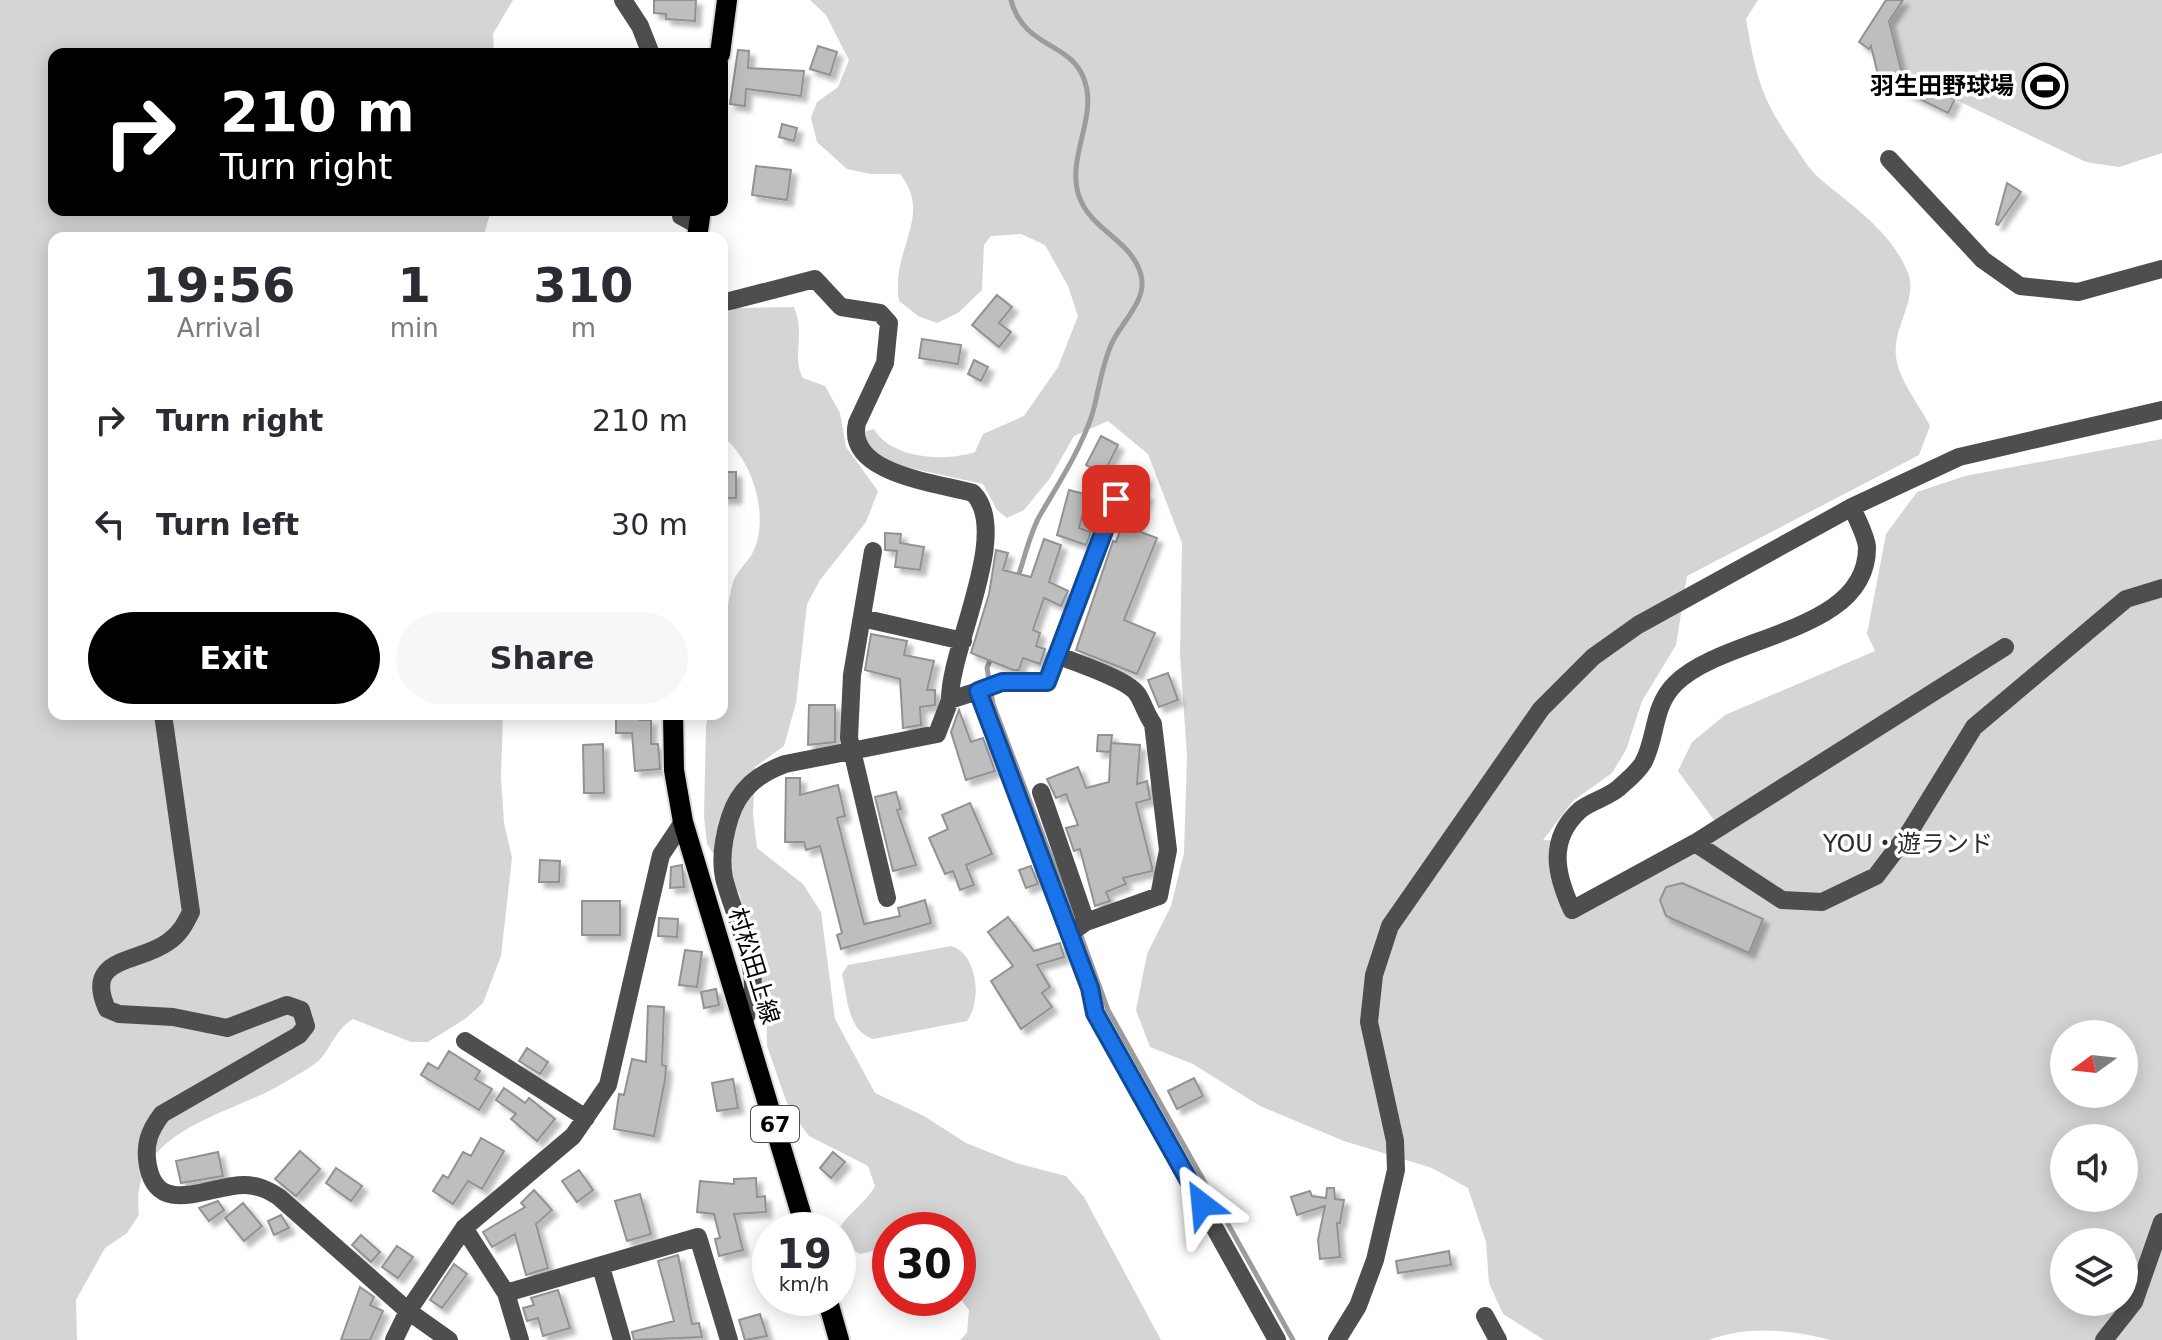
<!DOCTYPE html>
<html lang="en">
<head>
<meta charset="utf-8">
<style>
  :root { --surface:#fff; --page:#f7f7f7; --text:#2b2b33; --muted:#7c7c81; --accent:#000 }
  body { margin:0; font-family:"DejaVu Sans","Noto Sans JP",sans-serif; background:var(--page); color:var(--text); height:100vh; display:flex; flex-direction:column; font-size:30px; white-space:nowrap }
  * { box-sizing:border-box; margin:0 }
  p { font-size:26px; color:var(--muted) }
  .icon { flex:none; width:44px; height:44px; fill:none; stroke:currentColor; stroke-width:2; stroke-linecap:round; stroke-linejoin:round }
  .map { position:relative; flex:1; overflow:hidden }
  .panel { position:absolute; left:48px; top:232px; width:680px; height:488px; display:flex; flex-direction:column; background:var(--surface); border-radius:16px; box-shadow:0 4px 20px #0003 }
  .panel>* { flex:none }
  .top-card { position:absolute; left:48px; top:48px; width:680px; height:168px; border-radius:16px; box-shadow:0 4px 20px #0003; background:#000; color:#fff; overflow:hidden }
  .needle { width:52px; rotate:255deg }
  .buttons { position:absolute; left:2050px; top:1020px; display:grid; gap:16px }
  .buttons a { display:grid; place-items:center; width:88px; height:88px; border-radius:50%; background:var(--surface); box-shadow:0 4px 20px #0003; font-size:40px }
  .speed { position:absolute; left:752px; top:1212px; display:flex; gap:16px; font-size:40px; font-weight:700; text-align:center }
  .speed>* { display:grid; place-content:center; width:104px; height:104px; border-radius:50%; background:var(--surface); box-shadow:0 4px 20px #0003; line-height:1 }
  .speed small { font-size:20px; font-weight:400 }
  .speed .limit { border:12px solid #d22; background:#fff; color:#111 }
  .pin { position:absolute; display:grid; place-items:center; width:68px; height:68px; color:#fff; margin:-34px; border-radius:16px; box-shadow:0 4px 12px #0006 }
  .me { position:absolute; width:88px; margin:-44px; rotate:331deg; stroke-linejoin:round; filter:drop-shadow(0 0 6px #0008) }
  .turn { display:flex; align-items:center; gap:28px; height:168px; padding:0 40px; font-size:36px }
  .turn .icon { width:104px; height:104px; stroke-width:2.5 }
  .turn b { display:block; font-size:56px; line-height:68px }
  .eta { display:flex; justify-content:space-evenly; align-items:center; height:136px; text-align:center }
  .eta b { font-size:48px; font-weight:700; line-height:56px }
  .cta { display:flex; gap:16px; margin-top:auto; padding:16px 40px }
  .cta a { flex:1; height:92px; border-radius:48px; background:var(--accent); color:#fff; font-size:32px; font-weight:700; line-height:92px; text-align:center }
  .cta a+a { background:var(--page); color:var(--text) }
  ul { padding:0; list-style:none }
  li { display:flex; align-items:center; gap:24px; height:104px; padding:0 40px }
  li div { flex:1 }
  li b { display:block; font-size:30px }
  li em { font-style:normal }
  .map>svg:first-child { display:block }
  .green { fill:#d5d5d5; fill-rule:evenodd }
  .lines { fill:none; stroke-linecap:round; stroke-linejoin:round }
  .stream { stroke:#9c9c9c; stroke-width:5 }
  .building { fill:#bebebe; stroke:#929292; stroke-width:2; filter:url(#shadow) }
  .major-casing { stroke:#dbdbdb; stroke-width:24 }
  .minor { stroke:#4e4e4e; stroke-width:18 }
  .major { stroke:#000; stroke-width:20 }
  .route-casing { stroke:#114b97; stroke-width:20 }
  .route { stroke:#1a73e8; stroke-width:14 }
  .labels { text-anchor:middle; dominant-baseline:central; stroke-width:7; stroke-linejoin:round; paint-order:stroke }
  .shield { fill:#fff; stroke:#4c4c4c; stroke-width:2 }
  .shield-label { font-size:22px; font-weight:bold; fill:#000 }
  .poi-label { font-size:24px; font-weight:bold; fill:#000; stroke:#fff; text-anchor:end }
  .park-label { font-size:24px; fill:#2c2c2c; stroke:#fff }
  .street-label { font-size:24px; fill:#000; stroke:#fff }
</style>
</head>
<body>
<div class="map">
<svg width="2162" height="1340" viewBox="0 0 2162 1340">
  <defs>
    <filter id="shadow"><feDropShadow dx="5.5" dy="5.5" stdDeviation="2" flood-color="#0004"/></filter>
  </defs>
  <rect width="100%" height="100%" fill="#fff"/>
  <!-- green -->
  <path class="green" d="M0,0H513L493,34L494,54H54V210H491L483,238H54V714H503L501,777L504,823L512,858L501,956L483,1003L465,1019L428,1042H411L353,1019C337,1029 334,1041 323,1056C315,1066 298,1074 287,1081C232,1116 128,1128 139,1215L127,1233L105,1248L76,1300L77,1340H0Z
    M810,0H1758L1746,19C1756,76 1761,100 1796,148C1802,157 1809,169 1818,177C1850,205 1891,230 1908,273C1917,296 1898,322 1896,344C1892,374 1918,401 1930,426L1919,455L1687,576L1676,645L1642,701L1626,750L1612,773L1573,801L1543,840L1559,841L1572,909L1719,827L1678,771L1692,742L1725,715L1875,651L1867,634L1886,534L1917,492L1965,476L2162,439V1340H1831C1791,1330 1748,1325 1709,1340H1544L1503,1314L1489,1283L1486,1242L1468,1188L1432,1168L1344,1141L1260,1106L1193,1064L1150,1047L1136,1010L1147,954L1171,906L1184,853L1187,756L1180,655L1182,543L1148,454L1108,421L1074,436L1050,478L1024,510L1007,518L997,510L983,484L882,462L865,443L866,431L874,429C891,459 945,462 975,452L983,434L1024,416L1058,367L1078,316L1068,286L1045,245L1021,234L991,236L984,245L982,290L958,313L937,323L918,316L899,301C890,250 934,216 900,174H871L847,169L817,142L811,118L817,102L838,87L849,60L826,15ZM2064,1034H2124V1094H2064ZM2064,1138H2124V1198H2064ZM2064,1242H2124V1302H2064Z
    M1903,0H2162V153L2119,167L2086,162L1902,74L1889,21Z
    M794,307C806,336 791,356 803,378L825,386L840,413L846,447L878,491L866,522L820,580L807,604L796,703L784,746L755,767L753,814L757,848L803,884L821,912L835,1019L875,1093L924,1116L966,1143L1016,1163L1066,1176L1084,1197L1161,1340H960L967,1333L969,1310L958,1296V1230H890V1247L860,1254L843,1245L838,1230C849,1212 865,1204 875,1186L868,1166L809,1136L789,1109L767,1046L766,998L739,893L707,844L704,817L706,727L708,714H722C722,670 722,628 732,585C735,573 746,564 752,554C771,519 753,459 722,436V315L736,308Z
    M951,946C978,954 982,1001 967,1021L873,1039C847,1030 848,999 842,974L848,965Z"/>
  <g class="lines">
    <!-- stream -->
    <path class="stream" d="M1011,0C1024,50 1073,41 1085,82C1097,118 1066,159 1079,196C1090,230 1132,240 1141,275C1148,301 1120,323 1111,345C1101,368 1099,391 1092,415C1080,451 1058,484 1039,517C1029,536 1024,560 1017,580
      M991,658L987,668L993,704L1076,923
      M1080,933L1108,1010L1293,1340"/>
  </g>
  <!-- building -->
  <path class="building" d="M654,0H696L695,21L666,19V14L654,13Z
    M1886,0H1903L1889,21L1902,74L1955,99L1948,113L1879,79L1871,46L1869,49L1859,42Z
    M818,46L837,52L830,75L810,69Z
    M738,50L749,51L748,68L804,71L801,96L746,89L745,106L730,104Z
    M782,124L797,128L794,141L779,137Z
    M756,166L791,170L787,200L752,195Z
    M2007,183L2021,192L1998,225L1996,224Z
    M997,295L1012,307L999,323L1011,332L999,347L972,325Z
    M922,339L961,345L958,364L919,358Z
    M974,360L988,367L981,381L968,374Z
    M1101,436L1118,445L1107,467L1146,478L1142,493L1147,495L1135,530L1157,538L1124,620L1155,633L1137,674L1076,650L1113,541L1116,542L1134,490L1137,491L1086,465Z
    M722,472H736V498H722Z
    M1069,490L1088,495L1079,528L1091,532L1086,545L1057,535Z
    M885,533L901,534L900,543L924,547L920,570L895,567L897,551L885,550Z
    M1044,539L1061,545L1049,582L1068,591L1061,606L1044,598L1033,630L1040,633L1036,646L1045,649L1040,664L1023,658L1019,670H1013L971,653L989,594L996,550L1008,553L1003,570L1031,577Z
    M871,634L907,641L904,655L934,661L927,690H935V705L920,707L921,725L903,728L900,679L865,670Z
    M1168,673L1178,700L1159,707L1148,680Z
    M809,705H835V742L808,745Z
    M959,710L971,742L983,738L995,771L966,780L951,732Z
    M616,714H640V720H651V744H658L660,769L635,771L632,733H616Z
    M1098,735H1112L1110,752L1097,751Z
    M1111,743L1140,745L1137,784L1147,781L1150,799L1136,803L1152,867V871L1123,878L1126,884L1106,892L1110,901L1095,906L1080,849L1074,851L1066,828L1078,825L1066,794L1056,798L1047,779L1078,767L1086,788L1109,782Z
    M603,744L604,793H584L583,745Z
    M786,778H800V795L838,785L845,816L837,818L864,924L900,916L898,908L925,900L931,923L841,949L837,935L842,933L820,846L806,850L804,842H785Z
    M896,792L901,809L897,810L916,865L893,871L875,797Z
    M970,803L992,854L966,865L974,885L960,890L953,871L945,874L929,838L948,829L942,815Z
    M540,860L560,861L559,882H539Z
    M682,865L684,887L670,888L671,867Z
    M1031,866L1038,884L1026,888L1019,870Z
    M1682,883L1763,919L1749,953L1666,916L1660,900L1666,887Z
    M582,901H620V935H582Z
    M1008,917L1034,951L1060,943L1064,957L1037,965L1050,987L1042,993L1052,1007L1021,1029L991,981L1013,966L988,932Z
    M659,918L678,919L677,937L658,936Z
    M685,950L702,952L697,987L679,985Z
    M716,989L719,1005L704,1008L701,992Z
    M648,1006L664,1007L662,1065L666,1066L665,1080L654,1136L614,1129L619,1094L624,1095L632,1059L646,1062Z
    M527,1048L548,1062L540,1074L519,1061Z
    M449,1051L480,1071L475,1079L492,1089L479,1110L421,1075L428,1063L438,1069Z
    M1194,1078L1203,1096L1177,1109L1168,1091Z
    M733,1079L738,1108L717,1111L712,1083Z
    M504,1088L525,1103L529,1098L555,1119L537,1141L511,1119L516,1114L496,1100Z
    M481,1138L504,1151L482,1189L468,1181L453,1204L433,1191L443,1175L448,1178L463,1152L471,1156Z
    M300,1151L320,1169L296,1196L275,1179Z
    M218,1152L223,1176L181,1183L176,1161Z
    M833,1152L845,1162L831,1178L820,1168Z
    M336,1168L362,1186L351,1201L326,1183Z
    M579,1170L593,1190L577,1202L562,1181Z
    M756,1178L757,1197L765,1196L766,1212L734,1214L743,1250L719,1256L715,1239L720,1238L714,1214L697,1212L700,1181L734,1184V1179Z
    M1327,1188H1334L1335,1199L1344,1200L1340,1223H1337L1340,1257L1320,1259L1318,1240L1325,1206L1297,1215L1291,1197L1310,1191L1312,1196L1326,1198Z
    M534,1190L552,1210L536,1224L548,1268L526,1275L515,1234L492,1247L483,1232L525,1207L521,1203Z
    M640,1194L651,1234L627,1241L615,1201Z
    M218,1201L224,1210L209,1221L199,1208Z
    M243,1203L262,1226L244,1241L225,1218Z
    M281,1215L289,1228L274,1235L268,1221Z
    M361,1235L380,1252L371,1262L352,1245Z
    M397,1246L413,1257L398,1278L382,1267Z
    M1449,1251L1451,1265L1398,1273L1396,1261Z
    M678,1255L692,1324L699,1323L702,1337L634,1340L632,1332L674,1321L658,1261Z
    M454,1264L467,1274L442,1308L430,1300Z
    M360,1287L374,1297L370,1305L383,1311L370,1340H341Z
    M558,1290L570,1328L543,1336L538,1318L527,1321L523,1308L534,1305L531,1298Z
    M760,1314L767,1336L745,1340L739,1320Z"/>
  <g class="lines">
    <!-- major casing -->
    <g class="major-casing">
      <path id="major" d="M720,54L727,0
        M697,238L701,210
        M673,714L674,770L683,822L806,1230
        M827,1298L839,1340"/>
    </g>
    <!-- minor -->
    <path class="minor" d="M623,0L640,26L651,54
      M1889,159L1983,260L2020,286L2078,292L2162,269
      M681,210V216L699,226
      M722,303L815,279L841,307L880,313L889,323L885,363L857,423C845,474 938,483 973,493C1012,532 949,649 950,700
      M1852,507C1856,518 1866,535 1867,547C1868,634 1725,634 1675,684C1652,707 1657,738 1643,763C1638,771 1629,779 1622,785C1611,797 1593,800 1580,810C1547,840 1556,875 1572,910L1695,843L2005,647
      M873,551L852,675L849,738L887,898
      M862,618L963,641
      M1057,655C1075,663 1129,679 1138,695C1144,705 1146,714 1153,724L1168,850L1159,896L1086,922L1069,934
      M978,691L1002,682H1047L1116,499
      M163,714L191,912C185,924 180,934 168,942C138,964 83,956 107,1009L119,1014L173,1017L227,1028L287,1005L301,1010L306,1026L299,1035L162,1114C149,1131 144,1145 148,1166C158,1218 210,1185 244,1185C258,1185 268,1190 279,1197L408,1311L449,1340
      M1041,792L1086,922
      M1695,843L1782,900L1822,902L1876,876L1910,831L1974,727L2126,599L2162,588
      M744,1019C770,986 733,916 724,878C720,858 724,836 730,817C739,789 758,774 785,764L937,734L950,700L978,691L1090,988L1095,1013L1277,1340
      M465,1041L586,1118
      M464,1228L506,1293
      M601,1267L622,1340
      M1485,1316L1498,1340
      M394,1340L408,1311L464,1228L573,1136L608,1085L661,855L683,822
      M520,1340L506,1293L698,1237L729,1340
      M1337,1340L1358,1306L1375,1260L1396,1170L1395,1141L1369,1022L1374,975L1390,926L1541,709L1593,657L1638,625L1852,507L1959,457L2162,410
      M2104,1340L2134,1302L2162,1222"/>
    <!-- major -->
    <use href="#major" class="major"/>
  </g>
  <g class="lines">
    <!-- route casing -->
    <g class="route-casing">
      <path id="route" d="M1116,499L1047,682H1002L978,691L1090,988L1095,1013L1202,1204"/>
    </g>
    <!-- route -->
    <use href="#route" class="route"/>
  </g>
  <!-- icons -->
  <defs>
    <g id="stadium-ring" transform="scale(2.3)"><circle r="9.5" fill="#fff" stroke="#000" stroke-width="1.5"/><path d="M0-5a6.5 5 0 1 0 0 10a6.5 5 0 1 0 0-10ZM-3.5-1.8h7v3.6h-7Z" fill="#000"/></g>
  </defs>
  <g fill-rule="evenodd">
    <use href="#stadium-ring" x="2045" y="86"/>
  </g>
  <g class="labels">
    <!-- shield labels -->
    <rect class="shield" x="751" y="1106" width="48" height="36" rx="6"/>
    <g class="shield-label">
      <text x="775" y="1124">67</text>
    </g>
    <!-- poi labels -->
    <g class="poi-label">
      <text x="2014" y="86">羽生田野球場</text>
    </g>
    <!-- park labels -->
    <g class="park-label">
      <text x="1908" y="844">YOU・遊ランド</text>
    </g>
    <!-- street labels -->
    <g class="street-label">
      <text transform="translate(754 966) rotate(73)">村松田上線</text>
    </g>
  </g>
</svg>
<div class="buttons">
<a><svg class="needle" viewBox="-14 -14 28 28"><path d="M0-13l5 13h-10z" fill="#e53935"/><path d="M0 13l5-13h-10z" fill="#7c7c81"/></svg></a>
<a><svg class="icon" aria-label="sound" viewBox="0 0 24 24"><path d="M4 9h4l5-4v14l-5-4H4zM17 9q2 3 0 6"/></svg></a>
<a><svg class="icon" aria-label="layers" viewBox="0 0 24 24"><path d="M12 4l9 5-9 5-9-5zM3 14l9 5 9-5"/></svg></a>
</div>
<div class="speed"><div>19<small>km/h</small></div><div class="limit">30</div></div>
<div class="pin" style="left:1116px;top:499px;background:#d93025"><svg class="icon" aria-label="arrive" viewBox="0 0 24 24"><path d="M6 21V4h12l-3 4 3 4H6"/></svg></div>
<svg class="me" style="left:1202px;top:1204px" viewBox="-20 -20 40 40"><path d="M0-17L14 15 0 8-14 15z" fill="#1a73e8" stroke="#fff" stroke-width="4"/></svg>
<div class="top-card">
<div class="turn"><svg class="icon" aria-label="right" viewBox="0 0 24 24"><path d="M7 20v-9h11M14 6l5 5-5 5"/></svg><div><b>210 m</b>Turn right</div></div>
</div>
<section class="panel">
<div class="eta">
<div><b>19:56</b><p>Arrival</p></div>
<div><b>1</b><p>min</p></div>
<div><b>310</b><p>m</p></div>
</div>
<ul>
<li><svg class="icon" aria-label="right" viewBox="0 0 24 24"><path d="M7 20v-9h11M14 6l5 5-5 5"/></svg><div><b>Turn right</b></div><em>210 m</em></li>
<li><svg class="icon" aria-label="left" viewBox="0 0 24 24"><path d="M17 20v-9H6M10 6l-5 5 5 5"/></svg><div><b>Turn left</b></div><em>30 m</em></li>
</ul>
<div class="cta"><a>Exit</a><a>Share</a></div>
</section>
</div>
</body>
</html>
